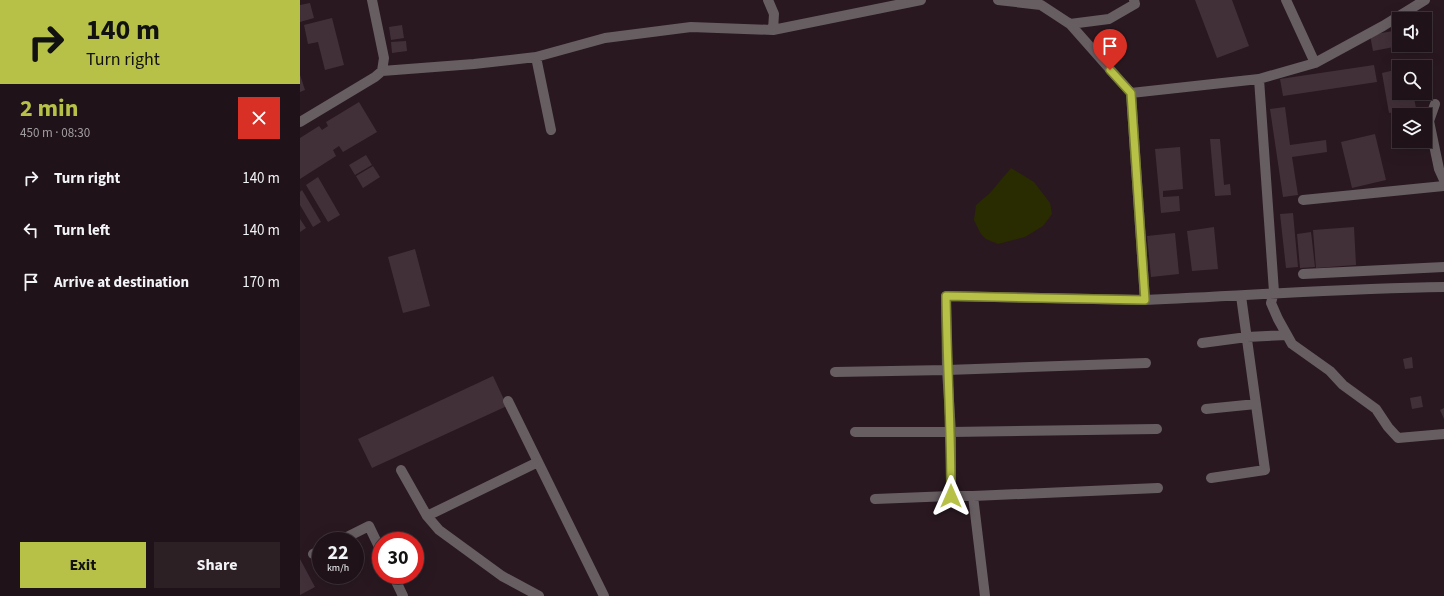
<!DOCTYPE html>
<html lang="en">
<head>
<meta charset="utf-8">
<style>
  :root { --surface:#1f1218; --page:#2c2025; --text:#f1f3f6; --muted:#a19ea2; --line:#3c3237; --accent:#b7c147 }
  body { margin:0; font-family:"Source Sans 3",sans-serif; background:var(--page); color:var(--text); height:100vh; display:flex; flex-direction:column; font-size:15px; white-space:nowrap }
  * { box-sizing:border-box; margin:0 }
  p { font-size:13px; color:var(--muted) }
  .icon { flex:none; width:22px; height:22px; fill:none; stroke:currentColor; stroke-width:2; stroke-linecap:round; stroke-linejoin:round }
  .map { position:relative; flex:1; overflow:hidden }
  .drawer { display:flex; flex-direction:column; background:var(--surface); width:300px }
  .drawer>* { flex:none }
  .top-card { background:#b7c147; color:#111; overflow:hidden }
  .fabs { position:absolute; left:1092px; top:12px; display:grid; gap:8px }
  .fabs a { display:grid; place-items:center; width:40px; height:40px; border-radius:0px; background:var(--surface); box-shadow:0 4px 16px #0002,0 0 0 1px var(--line); font-size:20px }
  .speed { position:absolute; left:12px; top:532px; display:flex; gap:8px; font-size:20px; font-weight:700; text-align:center }
  .speed>* { display:grid; place-content:center; width:52px; height:52px; border-radius:50%; background:var(--surface); box-shadow:0 4px 16px #0002,0 0 0 1px var(--line); line-height:1 }
  .speed small { font-size:10px; font-weight:400 }
  .speed .limit { border:6px solid #d22; background:#fff; color:#111 }
  .pin { position:absolute; display:grid; place-items:center; width:34px; height:34px; color:#fff; margin:-41px -17px; border-radius:50% 50% 50% 0; rotate:-45deg; box-shadow:0 0 4px #0007 }
  .pin .icon { rotate:45deg }
  .me { position:absolute; width:44px; margin:-22px; rotate:0deg; stroke-linejoin:round; filter:drop-shadow(0 0 3px #0008) }
  .turn { display:flex; align-items:center; gap:14px; height:84px; padding:0 20px; font-size:18px }
  .turn .icon { width:52px; height:52px; stroke-width:2.5 }
  .turn b { display:block; font-size:28px; line-height:34px }
  .round { display:grid; place-items:center; flex:none; width:42px; height:42px; border-radius:0px; background:var(--page) }
  .overview { display:flex; align-items:center; justify-content:space-between; height:68px; padding:0 20px }
  h1 { font-size:24px; font-weight:700; line-height:30px; color:var(--accent) }
  .action { display:flex; gap:8px; margin-top:auto; padding:8px 20px }
  .action a { flex:1; height:46px; border-radius:0px; background:var(--accent); color:#111; font-size:16px; font-weight:700; line-height:46px; text-align:center }
  .action a+a { background:var(--page); color:var(--text) }
  ul { padding:0; list-style:none }
  li { display:flex; align-items:center; gap:12px; height:52px; padding:0 20px }
  li div { flex:1 }
  li b { display:block; font-size:15px }
  li em { font-style:normal }
  main { display:flex; flex:1; min-height:0 }
  .map>svg:first-child { display:block }
  .green { fill:#292c00 }
  .building { fill:#423039 }
  .lines { fill:none; stroke-linecap:round; stroke-linejoin:round }
  .street { stroke:#675e62; stroke-width:10 }
  .route-casing { stroke:#777d2e; stroke-width:10 }
  .route { stroke:#b7c147; stroke-width:7 }
</style>
</head>
<body>
<main>
<section class="drawer">
<div class="top-card">
<div class="turn"><svg class="icon" aria-label="right" viewBox="0 0 24 24"><path d="M7 20v-9h11M14 6l5 5-5 5"/></svg><div><b>140 m</b>Turn right</div></div>
</div>
<div class="overview"><div><h1>2 min</h1><p>450 m · 08:30</p></div><a class="round" style="background:#d93025;color:#fff"><svg class="icon" aria-label="close" viewBox="0 0 24 24"><path d="M6 6l12 12M18 6L6 18"/></svg></a></div>
<ul>
<li><svg class="icon" aria-label="right" viewBox="0 0 24 24"><path d="M7 20v-9h11M14 6l5 5-5 5"/></svg><div><b>Turn right</b></div><em>140 m</em></li>
<li><svg class="icon" aria-label="left" viewBox="0 0 24 24"><path d="M17 20v-9H6M10 6l-5 5 5 5"/></svg><div><b>Turn left</b></div><em>140 m</em></li>
<li><svg class="icon" aria-label="arrive" viewBox="0 0 24 24"><path d="M6 21V4h12l-3 4 3 4H6"/></svg><div><b>Arrive at destination</b></div><em>170 m</em></li>
</ul>
<div class="action"><a>Exit</a><a>Share</a></div>
</section>
<div class="map">
<svg width="1144" height="596" viewBox="0 0 1144 596">
  <rect width="100%" height="100%" fill="#291820"/>
  <!-- green -->
  <path class="green" d="M711,168L734,182L750,203L752,214L743,226L725,237L698,244L686,239L681,234L674,220L676,205L690,193Z"/>
  <!-- building -->
  <path class="building" d="M895,0H932L949,46L917,58Z
    M10,3L14,18L0,22V5Z
    M32,18L44,65L25,70L18,42L8,44L4,25Z
    M102,25L104,38L91,40L89,27Z
    M1099,30V46L1073,51L1070,35Z
    M106,41L107,51L92,53L91,42Z
    M1074,65L1077,82L983,96L980,79Z
    M1099,69V93H1113L1116,108L1089,113L1082,73Z
    M0,75L5,90L0,92Z
    M59,102L77,132L43,152L39,146L33,150L36,156L0,179V138L19,126L22,130L28,126L26,122Z
    M985,107L990,145L1026,140L1027,152L992,157L998,195L983,197L970,109Z
    M1075,134L1086,180L1052,188L1041,142Z
    M910,139H920L924,185L930,184L931,195L915,196Z
    M880,147L883,189L863,191V197L879,196L880,211L861,213L855,149Z
    M66,155L72,165L55,175L49,165Z
    M73,166L80,177L63,188L56,176Z
    M18,177L40,215L28,222L6,185Z
    M2,190L21,222L13,227L0,205V192Z
    M993,213L998,267L986,268L980,214Z
    M0,219L6,228L0,232Z
    M914,227L918,269L892,271L887,231Z
    M1054,227L1056,265L1016,268L1013,230Z
    M1011,232L1015,267L1000,268L997,234Z
    M875,233L879,274L851,277L847,236Z
    M115,249L130,306L103,313L88,257Z
    M1112,357L1113,368L1105,369L1103,359Z
    M193,376L207,406L72,468L58,439Z
    M1121,396L1123,407L1112,409L1110,398Z
    M1144,408V419L1140,410Z
    M0,559L15,587L0,595Z"/>
  <g class="lines">
    <!-- street -->
    <path class="street" d="M468,0L474,14L473,30
      M698,0L741,5L770,24L831,93L845,300C945,296 1044,288 1144,287
      M986,0L1015,63
      M770,24L809,19L835,4L834,0
      M236,57L251,130
      M82,71L174,64L236,57L305,38L391,27L473,30L621,0
      M959,79L974,292L971,303L978,319L992,344L1030,371L1043,385L1076,409L1088,427L1098,438L1144,434
      M831,93L959,79L1015,63L1083,26L1125,0
      M1135,104L1129,121L1139,169L1144,180
      M0,122L75,77L82,71L84,58L72,0
      M1003,200L1144,186
      M1003,274L1144,267
      M902,343L947,337L987,335
      M535,372L647,370L646,296L845,300
      M208,401L304,596
      M906,409L956,404
      M555,432H651L857,429
      M101,470L127,516L139,530L202,576L239,596
      M911,478L965,470L941,296
      M651,496V432L647,370L846,363
      M673,496L858,488
      M575,499L651,496H673L685,596
      M127,516L238,462
      M39,541L69,526L81,551
      M13,554L21,550
      M93,575L103,596"/>
  </g>
  <g class="lines">
    <!-- route casing -->
    <g class="route-casing">
      <path id="route" d="M651,496C651,429 647,362 646,296L845,300L831,93L810,70"/>
    </g>
    <!-- route -->
    <use href="#route" class="route"/>
  </g>
</svg>
<div class="fabs">
<a><svg class="icon" aria-label="sound" viewBox="0 0 24 24"><path d="M4 9h4l5-4v14l-5-4H4zM17 9q2 3 0 6"/></svg></a>
<a><svg class="icon" aria-label="search" viewBox="0 0 24 24"><circle cx="10" cy="10" r="6"/><path d="M15 15l6 6"/></svg></a>
<a><svg class="icon" aria-label="layers" viewBox="0 0 24 24"><path d="M12 4l9 5-9 5-9-5zM3 14l9 5 9-5"/></svg></a>
</div>
<div class="speed"><div>22<small>km/h</small></div><div class="limit">30</div></div>
<div class="pin" style="left:810px;top:70px;background:#d93025"><svg class="icon" aria-label="arrive" viewBox="0 0 24 24"><path d="M6 21V4h12l-3 4 3 4H6"/></svg></div>
<svg class="me" style="left:651px;top:496px" viewBox="-20 -20 40 40"><path d="M0-17L14 15 0 8-14 15z" fill="#b7c147" stroke="#fff" stroke-width="4"/></svg>
</div>
</main>
</body>
</html>
